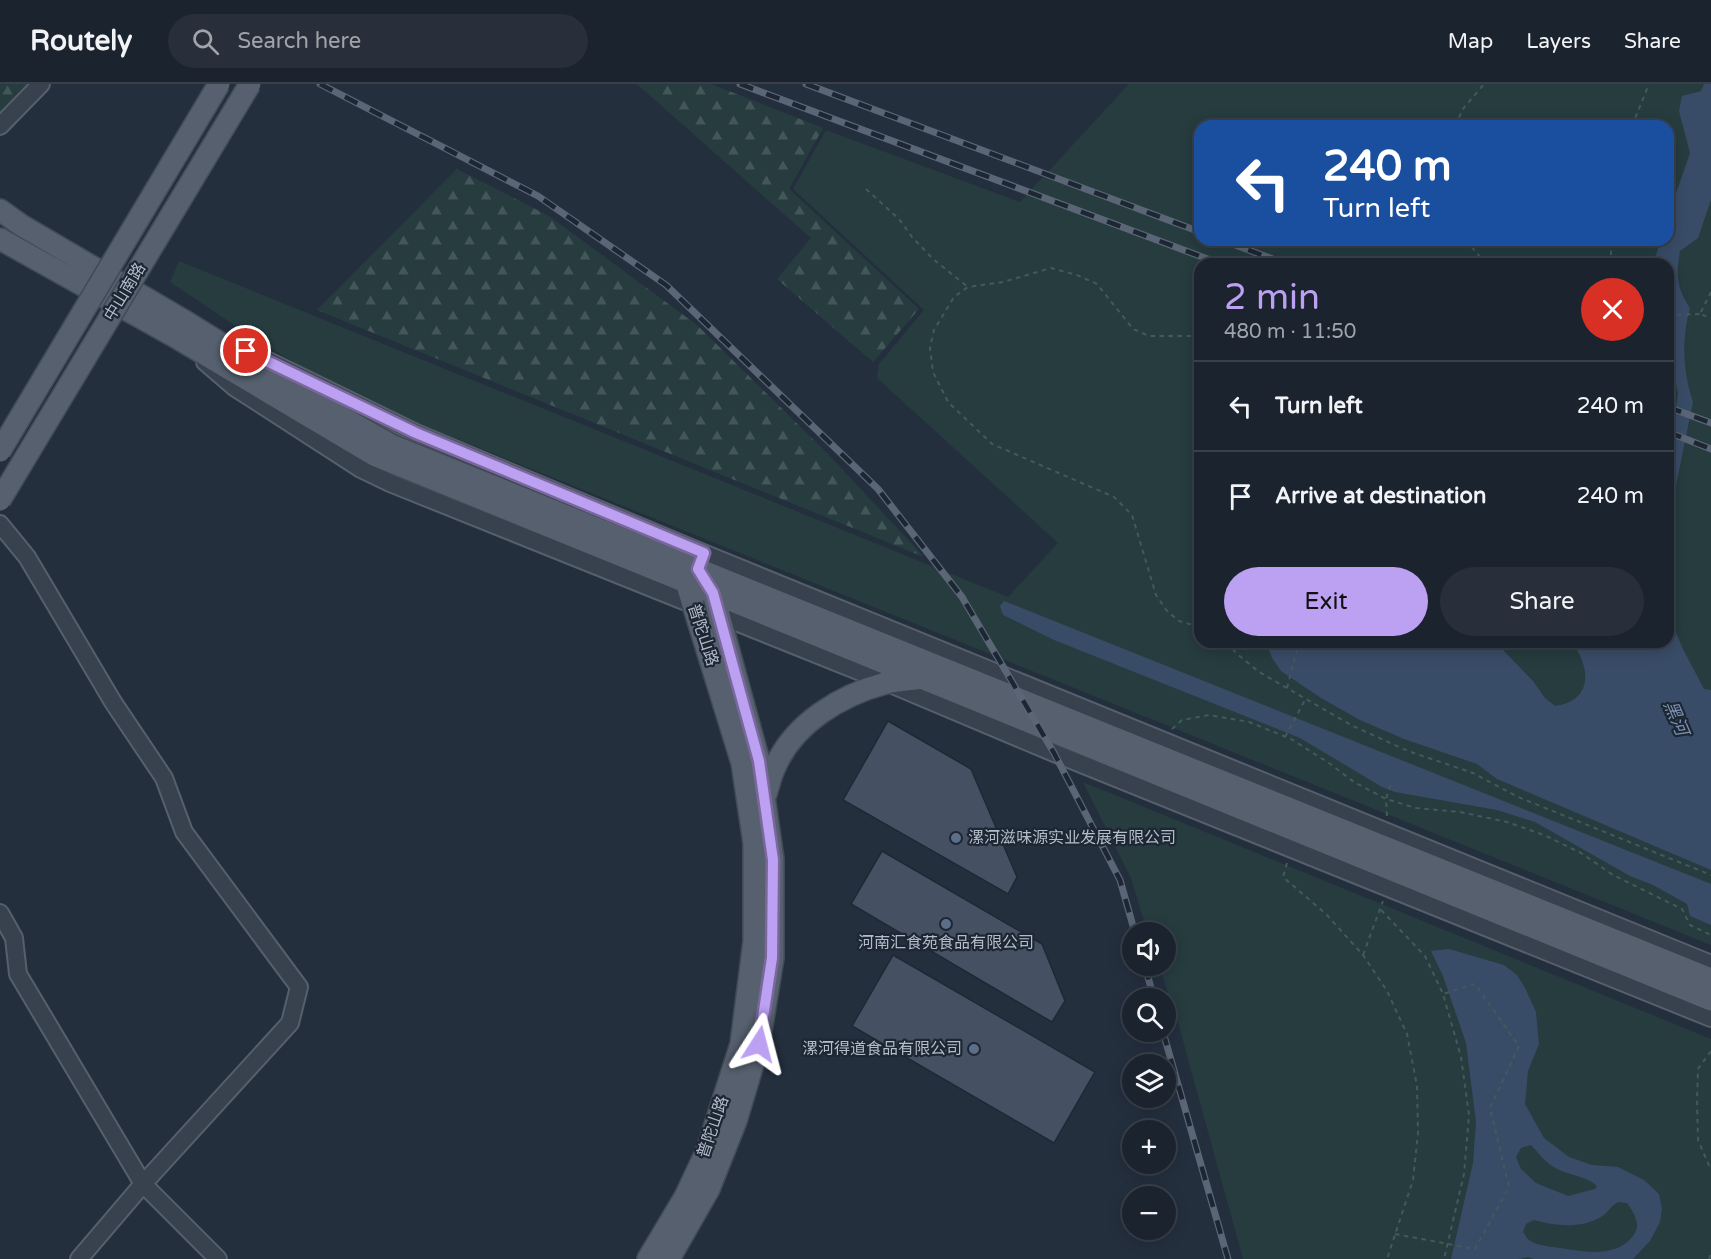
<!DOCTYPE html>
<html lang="en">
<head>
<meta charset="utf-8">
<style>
  :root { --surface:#1b232e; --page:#282f3a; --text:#f1f3f6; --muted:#a0a4aa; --line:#39404a; --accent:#bca0f2 }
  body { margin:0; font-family:"Varela Round","Noto Sans SC",sans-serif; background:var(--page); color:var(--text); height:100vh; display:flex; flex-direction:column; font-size:22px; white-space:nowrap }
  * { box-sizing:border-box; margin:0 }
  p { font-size:20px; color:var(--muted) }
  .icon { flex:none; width:33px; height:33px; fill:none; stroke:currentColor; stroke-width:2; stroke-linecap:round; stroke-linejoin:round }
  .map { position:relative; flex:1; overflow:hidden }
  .side { position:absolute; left:1194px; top:174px; width:480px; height:390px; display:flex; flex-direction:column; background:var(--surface); border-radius:18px; box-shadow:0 3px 15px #0003,0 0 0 2px var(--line) }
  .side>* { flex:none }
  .top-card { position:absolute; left:1194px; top:36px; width:480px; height:126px; border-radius:18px; box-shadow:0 3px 15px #0003,0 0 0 2px var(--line); background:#1a4fa0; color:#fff; overflow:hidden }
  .fabs { position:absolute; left:1122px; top:838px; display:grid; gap:12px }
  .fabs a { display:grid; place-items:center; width:54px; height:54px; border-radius:50%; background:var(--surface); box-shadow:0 3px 15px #0003,0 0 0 2px var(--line); font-size:30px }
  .pin { position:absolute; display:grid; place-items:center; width:51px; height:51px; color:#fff; margin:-26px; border:3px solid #fff; border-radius:50%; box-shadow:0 2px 6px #0007 }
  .me { position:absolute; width:66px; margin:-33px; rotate:9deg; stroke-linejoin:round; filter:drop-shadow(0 0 4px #0008) }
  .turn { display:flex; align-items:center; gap:21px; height:126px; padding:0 30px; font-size:27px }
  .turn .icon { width:78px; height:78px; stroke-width:2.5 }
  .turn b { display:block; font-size:42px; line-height:51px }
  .round { display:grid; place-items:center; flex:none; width:63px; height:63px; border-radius:32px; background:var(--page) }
  .summary { display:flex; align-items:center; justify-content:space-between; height:102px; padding:0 30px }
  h1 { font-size:36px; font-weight:600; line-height:45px; color:var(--accent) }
  .cta { display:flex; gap:12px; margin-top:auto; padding:12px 30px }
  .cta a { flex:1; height:69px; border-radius:36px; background:var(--accent); color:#111; font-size:24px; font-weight:600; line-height:69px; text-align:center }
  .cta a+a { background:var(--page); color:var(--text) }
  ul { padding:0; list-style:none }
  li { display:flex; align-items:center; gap:18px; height:90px; padding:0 30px; border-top:2px solid var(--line) }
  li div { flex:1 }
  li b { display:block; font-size:22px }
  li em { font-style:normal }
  header { display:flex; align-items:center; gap:36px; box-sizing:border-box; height:84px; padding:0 30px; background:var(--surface); border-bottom:2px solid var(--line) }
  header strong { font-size:28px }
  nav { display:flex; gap:33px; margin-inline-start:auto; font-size:21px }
  .search { width:420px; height:54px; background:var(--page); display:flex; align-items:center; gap:15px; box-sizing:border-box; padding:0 21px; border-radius:33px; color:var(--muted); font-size:22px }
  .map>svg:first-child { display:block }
  .green { fill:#263c3f; fill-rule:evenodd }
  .forest { fill:url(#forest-firs) }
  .water { fill:#394c67; fill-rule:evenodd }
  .building { fill:#455162; stroke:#1f2835; stroke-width:1.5 }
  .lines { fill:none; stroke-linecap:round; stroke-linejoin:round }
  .minor-casing { stroke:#565f6c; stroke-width:20 }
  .major-casing { stroke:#414a57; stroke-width:24 }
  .path { stroke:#44595c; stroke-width:2; stroke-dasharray:4.5 4.5; stroke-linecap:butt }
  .minor { stroke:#38414e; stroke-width:16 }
  .major { stroke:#56606e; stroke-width:21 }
  .rail-casing { stroke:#5a6575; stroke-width:7 }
  .rail { stroke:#1d2633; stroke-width:4.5; stroke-dasharray:14; stroke-linecap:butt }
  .major-bridge-casing { stroke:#414a57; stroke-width:24; stroke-linecap:butt }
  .major-bridge { stroke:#56606e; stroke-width:21 }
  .route-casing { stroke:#7a689d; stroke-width:15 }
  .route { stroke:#bca0f2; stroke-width:10 }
  .service-dot { fill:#5c6f8a; stroke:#1d2633; stroke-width:2 }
  .labels { text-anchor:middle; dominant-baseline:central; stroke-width:4.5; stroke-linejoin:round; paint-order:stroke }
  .street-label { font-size:16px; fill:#b4bcc9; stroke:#1d2633 }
  .poi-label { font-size:16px; fill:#b4bcc9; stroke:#1d2633; text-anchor:start }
  .water-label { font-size:18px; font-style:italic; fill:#7c92b1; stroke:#1d2633 }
</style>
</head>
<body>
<header>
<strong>Routely</strong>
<div class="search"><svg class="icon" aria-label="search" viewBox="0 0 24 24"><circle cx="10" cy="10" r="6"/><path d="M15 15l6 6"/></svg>Search here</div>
<nav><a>Map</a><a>Layers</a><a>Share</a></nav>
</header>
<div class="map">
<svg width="1711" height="1175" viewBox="0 0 1711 1175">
  <defs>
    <pattern id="forest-firs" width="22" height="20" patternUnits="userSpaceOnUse" patternTransform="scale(1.5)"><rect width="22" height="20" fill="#263c3f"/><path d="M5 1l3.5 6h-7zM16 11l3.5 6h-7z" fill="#435659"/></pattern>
  </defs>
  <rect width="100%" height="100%" fill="#242f3e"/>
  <!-- green -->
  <path class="green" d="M1129,0H1711V861L410,336L313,290L249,251L170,198L179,177L1008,513L1058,459L877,294L879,280L924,226L793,105L826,46L1020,118ZM1200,42H1668V156H1200ZM1200,180H1668V558H1200Z
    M1083,698L1711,955V1175H1243L1177,935L1159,882H1166V849H1148L1130,792Z"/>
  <!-- forest -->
  <path class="forest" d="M0,0H34L0,35Z
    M637,0H711L823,44L789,105L919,225L873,278L777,195L811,154Z
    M457,85L549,132L697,241L826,368L924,473L317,226Z"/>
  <!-- water -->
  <path class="water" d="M1704,0H1711V116L1698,154L1680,167C1676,191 1676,203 1690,224C1681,255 1683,288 1693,318L1669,436L1676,464L1668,511V364L1670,362L1678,310L1673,285V222L1668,220V180H1654L1660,156H1668V132L1690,69L1679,27L1682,12L1701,7Z
    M1004,517L1711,800V841L1690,832L1687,820L1653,801L1630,792L1535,738L1497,726L1395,708L1382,703L1300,654L1054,556L1003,531L1000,522Z
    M1668,530L1683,565L1704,605L1711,606V786L1497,695L1477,680L1404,655L1360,636L1321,614L1281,587L1272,574L1266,558H1502L1503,566L1533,597L1545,614L1555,622C1593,617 1591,584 1572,558H1668Z
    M1449,865L1504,881L1517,891L1525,904L1536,928L1539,960L1528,987L1525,1020L1544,1054L1569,1073L1592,1081L1618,1083L1644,1096L1659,1110L1662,1125L1660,1138L1650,1157L1633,1175H1534L1528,1173L1519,1175H1451L1473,1079L1476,1038L1466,959L1443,892L1431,867ZM1531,1061C1538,1068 1544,1077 1552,1082C1565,1091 1585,1091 1597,1102L1595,1105L1568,1112L1536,1099L1521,1085L1516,1073L1521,1064ZM1619,1118L1627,1119C1634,1129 1642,1141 1633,1152C1616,1174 1585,1168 1560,1164C1551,1163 1535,1161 1529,1156C1526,1154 1525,1150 1523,1148L1526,1140L1534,1136C1555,1142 1580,1145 1601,1133C1608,1129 1611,1121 1619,1118Z"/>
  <!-- building -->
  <path class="building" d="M888,637L971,685L1017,793L1008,810L843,716Z
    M882,767L1042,860L1065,917L1052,938L851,820Z
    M893,871L1095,988L1054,1059L852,942Z"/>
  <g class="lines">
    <!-- minor casing -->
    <g class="minor-casing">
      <path id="minor" d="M0,42L41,0
        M254,270L416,349L703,469L1711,880
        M205,278L234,303L361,385L390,399L888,599L1054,669L1711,934
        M0,440L27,473L113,618L164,694L184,748L299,903L290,939L143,1100L79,1175
        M0,829L14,854L18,890L143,1100L218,1175"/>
    </g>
    <!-- major casing -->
    <g class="major-casing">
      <path id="major" d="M0,126L21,141L183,236L315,318L391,361L1711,895
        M0,155L172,251L374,371L1711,916
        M766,710C769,701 771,691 775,683C794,639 841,611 886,599C898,596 911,596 923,594
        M648,1175L685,1113L707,1066L741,960L754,857V759L742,679L686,498L698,485L713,509L759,677L773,775V874L759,960L736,1037L709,1105L669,1175"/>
    </g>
    <!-- path -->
    <path class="path" d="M1456,42L1462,26L1484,0
      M1632,42L1649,0
      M866,105L899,135L912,153L933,175L968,203
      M1466,156L1486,180
      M1611,180V156
      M1711,208L1700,230L1711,234
      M1668,231L1700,230
      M1200,252H1149L1133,245L1097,200L1077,191L1051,184L1003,198L968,203L954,213L934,246L930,264L933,288L948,318L992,360L1114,413L1132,431L1156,511L1167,527L1179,537L1200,543
      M1668,330L1672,308L1668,281V231
      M1227,558L1236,569L1259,588L1353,642L1408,667L1473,689L1518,713L1711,791
      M1287,604L1299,558
      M1172,645L1182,636L1209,631L1249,638L1291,655L1329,679L1354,698L1386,715L1416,724L1460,728L1507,738L1544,751L1581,769L1613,791L1682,825L1690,841L1711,851
      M1285,653L1305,616
      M1387,732L1386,715L1392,696
      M1287,779L1283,793L1326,830L1363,871L1387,907L1407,950L1417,1002L1418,1049L1413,1096L1387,1175
      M1381,826L1425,872L1443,910L1461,973L1469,1031L1464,1090L1444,1175
      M1363,871L1383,817
      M1711,967L1698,985L1697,1017L1698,1056L1711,1086
      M1395,1150L1475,1165L1509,1103L1490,1024L1519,962L1475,900L1443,910
      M1709,1175L1711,1170"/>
    <!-- minor -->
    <use href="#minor" class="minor"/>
    <!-- major -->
    <use href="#major" class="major"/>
    <!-- rail casing -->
    <g class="rail-casing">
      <path id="rail" d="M320,0L538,112L666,201L878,405L962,513L1054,669L1120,796L1135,849
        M740,0L1221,180
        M806,0L1200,148
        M1222,156L1286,180
        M1668,323L1711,339
        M1668,348L1711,365
        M1145,882L1154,915
        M1163,948L1228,1175"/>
    </g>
    <!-- rail -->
    <use href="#rail" class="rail"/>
    <!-- major-bridge casing -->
    <g class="major-bridge-casing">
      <path id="major-bridge" d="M0,367L219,0
        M0,416L250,0"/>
    </g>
    <!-- major-bridge -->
    <use href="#major-bridge" class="major-bridge"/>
  </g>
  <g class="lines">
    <!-- route casing -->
    <g class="route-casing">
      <path id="route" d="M246,267L416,349L704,469L698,485L713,509L759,677L773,776L772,874L759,960"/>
    </g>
    <!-- route -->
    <use href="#route" class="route"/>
  </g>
  <!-- markers -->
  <g class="service-dot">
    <circle cx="956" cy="754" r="6"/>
    <circle cx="946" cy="840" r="6"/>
    <circle cx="974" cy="965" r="6"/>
  </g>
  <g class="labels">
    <!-- street labels -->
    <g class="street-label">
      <text transform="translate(125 208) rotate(-59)">中山南路</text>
      <text transform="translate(703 551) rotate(72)">普陀山路</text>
      <text transform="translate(713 1043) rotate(-71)">普陀山路</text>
    </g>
    <!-- poi labels -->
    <g class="poi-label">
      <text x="968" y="754">漯河滋味源实业发展有限公司</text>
      <text x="946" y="859" text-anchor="middle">河南汇食苑食品有限公司</text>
      <text x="962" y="965" text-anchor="end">漯河得道食品有限公司</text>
    </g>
    <!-- water labels -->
    <g class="water-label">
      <text transform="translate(1676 634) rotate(67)">黑河</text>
    </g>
  </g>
</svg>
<div class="fabs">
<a><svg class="icon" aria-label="sound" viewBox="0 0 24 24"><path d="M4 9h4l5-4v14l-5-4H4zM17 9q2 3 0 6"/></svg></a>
<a><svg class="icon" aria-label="search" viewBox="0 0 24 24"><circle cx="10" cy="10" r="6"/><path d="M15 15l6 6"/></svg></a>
<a><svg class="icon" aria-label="layers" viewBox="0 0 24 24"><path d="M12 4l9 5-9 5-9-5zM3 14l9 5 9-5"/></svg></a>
<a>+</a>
<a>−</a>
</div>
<div class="pin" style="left:246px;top:267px;background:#d93025"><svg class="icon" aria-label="arrive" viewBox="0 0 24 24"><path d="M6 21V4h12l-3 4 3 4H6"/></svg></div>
<svg class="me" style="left:759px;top:960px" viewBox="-20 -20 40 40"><path d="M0-17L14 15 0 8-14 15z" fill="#bca0f2" stroke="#fff" stroke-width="4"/></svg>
<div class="top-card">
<div class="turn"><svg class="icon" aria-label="left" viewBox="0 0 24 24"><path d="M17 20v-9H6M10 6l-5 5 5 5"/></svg><div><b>240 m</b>Turn left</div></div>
</div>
<section class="side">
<div class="summary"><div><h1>2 min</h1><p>480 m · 11:50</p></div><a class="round" style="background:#d93025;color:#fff"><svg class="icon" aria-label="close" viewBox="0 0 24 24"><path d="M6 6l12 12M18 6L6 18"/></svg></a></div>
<ul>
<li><svg class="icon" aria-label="left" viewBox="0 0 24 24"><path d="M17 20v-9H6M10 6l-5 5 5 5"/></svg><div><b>Turn left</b></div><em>240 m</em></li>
<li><svg class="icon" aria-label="arrive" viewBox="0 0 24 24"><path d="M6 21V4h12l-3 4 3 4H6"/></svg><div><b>Arrive at destination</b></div><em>240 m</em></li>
</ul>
<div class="cta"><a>Exit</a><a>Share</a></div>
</section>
</div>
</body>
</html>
